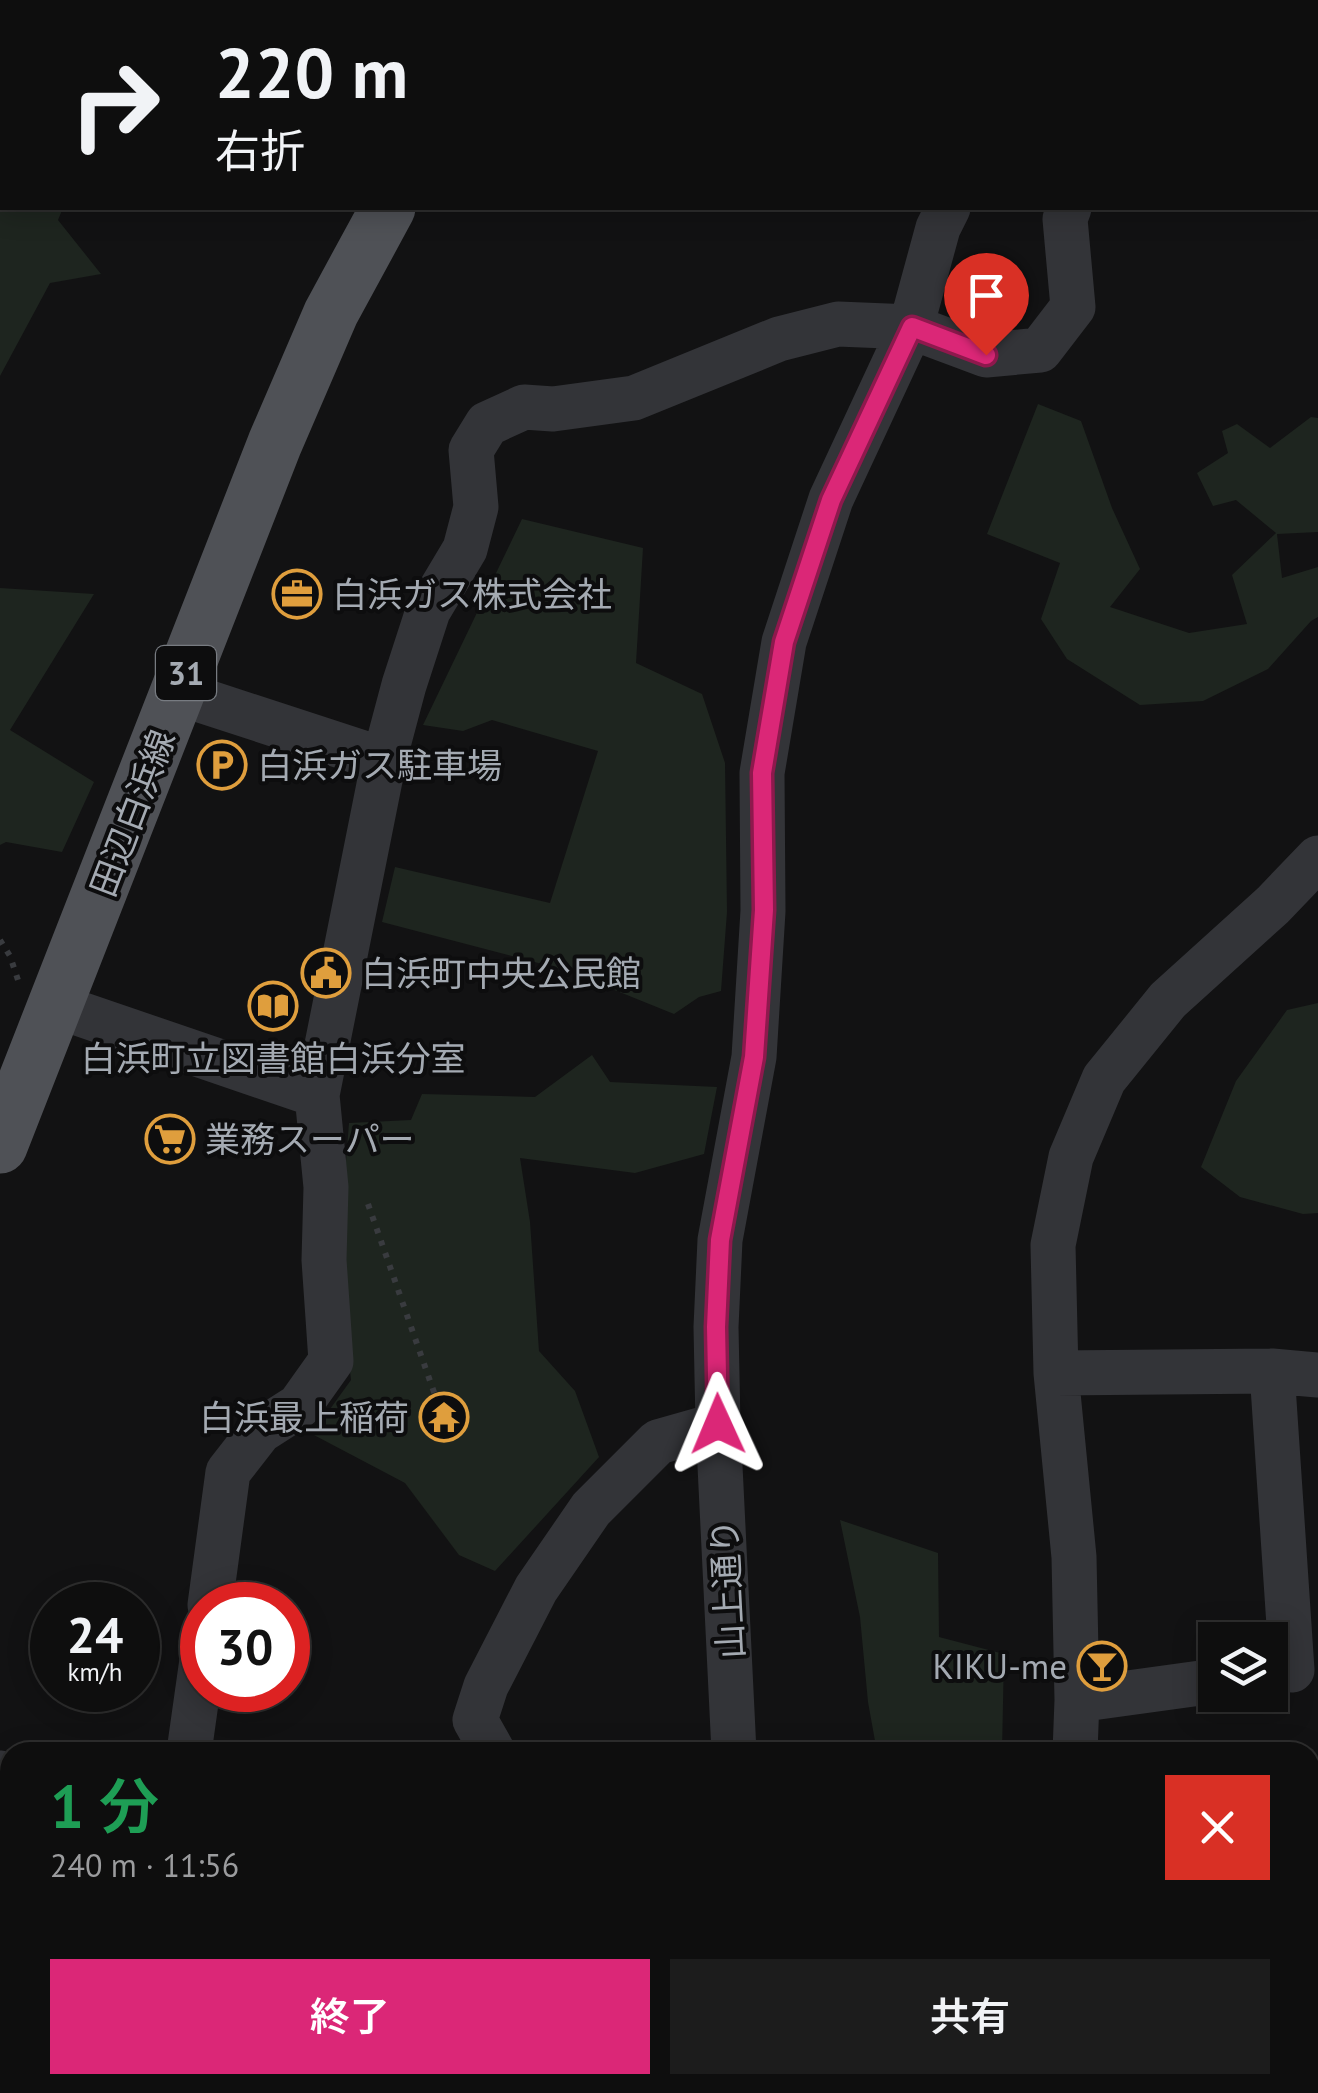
<!DOCTYPE html>
<html lang="ja">
<head>
<meta charset="utf-8">
<style>
  :root { --surface:#0e0e0e; --page:#1c1c1c; --text:#f1f3f6; --muted:#9b9c9e; --line:#2e2e2e; --accent:#db2777 }
  body { margin:0; font-family:"PT Sans","Noto Sans JP",sans-serif; background:var(--page); color:var(--text); height:100vh; display:flex; flex-direction:column; font-size:38px; white-space:nowrap }
  * { box-sizing:border-box; margin:0 }
  p { font-size:32px; color:var(--muted) }
  .icon { flex:none; width:55px; height:55px; fill:none; stroke:currentColor; stroke-width:2; stroke-linecap:round; stroke-linejoin:round }
  .map { position:relative; flex:1; overflow:hidden }
  .sheet { position:absolute; left:0px; top:1742px; width:1320px; height:352px; display:flex; flex-direction:column; background:var(--surface); border-radius:30px 30px 0 0; box-shadow:0 5px 25px #0003,0 0 0 2px var(--line) }
  .sheet>* { flex:none }
  .top-card { position:absolute; left:0px; top:0px; width:1320px; height:210px; box-shadow:0 5px 25px #0003,0 0 0 2px var(--line); background:#0e0e0e; color:var(--text); overflow:hidden }
  .controls { position:absolute; left:1198px; top:1622px; display:grid; gap:20px }
  .controls a { display:grid; place-items:center; width:90px; height:90px; border-radius:0px; background:var(--surface); box-shadow:0 5px 25px #0003,0 0 0 2px var(--line); font-size:50px }
  .speed { position:absolute; left:30px; top:1582px; display:flex; gap:20px; font-size:50px; font-weight:700; text-align:center }
  .speed>* { display:grid; place-content:center; width:130px; height:130px; border-radius:50%; background:var(--surface); box-shadow:0 5px 25px #0003,0 0 0 2px var(--line); line-height:1 }
  .speed small { font-size:25px; font-weight:400 }
  .speed .limit { border:15px solid #d22; background:#fff; color:#111 }
  .pin { position:absolute; display:grid; place-items:center; width:85px; height:85px; color:#fff; margin:-102px -42px; border-radius:50% 50% 50% 0; rotate:-45deg; box-shadow:0 0 10px #0007 }
  .pin .icon { rotate:45deg }
  .me { position:absolute; width:110px; margin:-55px; rotate:359deg; stroke-linejoin:round; filter:drop-shadow(0 0 8px #0008) }
  .turn { display:flex; align-items:center; gap:35px; height:210px; padding:0 50px; font-size:45px }
  .turn .icon { width:130px; height:130px; stroke-width:2.5 }
  .turn b { display:block; font-size:70px; line-height:85px }
  .round { display:grid; place-items:center; flex:none; width:105px; height:105px; border-radius:0px; background:var(--page) }
  .overview { display:flex; align-items:center; justify-content:space-between; height:170px; padding:0 50px }
  h1 { font-size:60px; font-weight:600; line-height:75px; color:#1e9e55 }
  .primary-button { display:flex; gap:20px; margin-top:auto; padding:20px 50px }
  .primary-button a { flex:1; height:115px; border-radius:0px; background:var(--accent); color:#fff; font-size:40px; font-weight:600; line-height:115px; text-align:center }
  .primary-button a+a { background:var(--page); color:var(--text) }
  .map>svg:first-child { display:block }
  .green { fill:#1e251f }
  .lines { fill:none; stroke-linecap:round; stroke-linejoin:round }
  .path { stroke:#393b3f; stroke-width:6; stroke-dasharray:5 8; stroke-linecap:butt }
  .minor { stroke:#333438; stroke-width:45 }
  .major { stroke:#4f5156; stroke-width:55 }
  .route-casing { stroke:#8e194d; stroke-width:25 }
  .route { stroke:#db2777; stroke-width:18 }
  .labels { text-anchor:middle; dominant-baseline:central; stroke-width:8; stroke-linejoin:round; paint-order:stroke }
  .shield { fill:#0d0d0e; stroke:#777b81; stroke-width:2.5 }
  .shield-label { font-size:32px; font-weight:bold; fill:#a4aab2 }
  .poi-label { font-size:35px; fill:#a4aab2; stroke:#0d0d0e; text-anchor:start }
  .street-label { font-size:35px; fill:#a4aab2; stroke:#0d0d0e }
</style>
</head>
<body>
<div class="map">
<svg width="1318" height="2093" viewBox="0 0 1318 2093">
  <rect width="100%" height="100%" fill="#121213"/>
  <!-- green -->
  <path class="green" d="M0,0H485L483,2H2V208H63L58,220L101,274L50,283L0,376Z
    M1038,404L1081,421L1112,508L1140,569L1110,607L1189,633L1247,624L1232,575L1276,533L1236,500L1213,506L1197,473L1228,453L1222,431L1237,424L1270,448L1311,417L1318,418V532L1277,534L1282,578L1318,567V617L1311,621L1268,669L1203,701L1140,705L1067,659L1041,619L1060,563L987,534Z
    M522,519L643,548L636,663L702,694L725,763L727,912L721,991L699,997L674,1014L565,970L382,922L395,867L550,903L598,751L492,720L463,731L423,725Z
    M0,588L94,594L10,730L94,782L62,852L6,842L0,845Z
    M1318,1003V1213L1303,1214L1240,1197L1201,1167L1236,1081L1287,1010Z
    M592,1055L610,1082L717,1087L704,1154L635,1173L520,1158L530,1222L539,1351L575,1391L599,1457L495,1571L459,1555L405,1483L312,1434L351,1380L338,1262L349,1123L411,1120L422,1094L535,1097Z
    M840,1520L938,1553L939,1637L1004,1654L1002,1752H877L868,1702L860,1617Z
    M325,2085H586L585,2088L528,2090L523,2093H322Z
    M708,2085H795L801,2093H706Z
    M892,2085H979L980,2093H890Z"/>
  <g class="lines">
    <!-- path -->
    <path class="path" d="M0,940L10,956L18,980
      M368,1204L436,1398
      M637,2093L640,2085
      M690,2093L691,2085"/>
    <!-- minor -->
    <path class="minor" d="M1043,2L1044,0
      M1230,2L1235,0
      M179,693L384,760
      M57,1006L317,1095
      M1272,1371L1292,1670
      M1056,1373L1272,1371L1318,1375
      M210,1605L228,1472L260,1431L299,1406L331,1361L324,1260L326,1187L317,1095L384,760L404,685L428,611L465,549L476,507L471,450L487,424L524,407L553,409L634,398L779,339L838,324L911,327L986,355L1040,350L1073,307L1065,219L1069,208
      M1077,1700L1215,1681
      M189,1752L202,1660
      M493,1752L475,1720L486,1686L536,1589L591,1509L658,1442L718,1425
      M734,1752L718,1425L716,1327L720,1240L754,1057L763,911L762,773L784,642L831,499L911,327L938,228L948,208
      M1075,1752L1077,1700L1074,1557L1056,1373L1053,1245L1071,1157L1104,1079L1168,1000L1273,905L1318,858
      M0,1773L10,1778
      M845,2085L850,2093
      M1067,2085V2093
      M1180,2085L1181,2093
      M137,2093L138,2085"/>
    <!-- major -->
    <path class="major" d="M509,2L510,0
      M0,1146L275,443L331,313L388,208"/>
  </g>
  <g class="lines">
    <!-- route casing -->
    <g class="route-casing">
      <path id="route" d="M718,1424L716,1327L720,1240L754,1057L764,910L762,773L784,642L831,500L912,327L986,355"/>
    </g>
    <!-- route -->
    <use href="#route" class="route"/>
  </g>
  <!-- icons -->
  <defs>
    <g id="office-ring" transform="scale(2.5)"><circle r="9.5" fill="#0d0d0e" stroke="#df9e3d" stroke-width="1.5"/><path d="M-6-3h4V-5.5h4V-3h4V5H-6ZM-1-4.5V-3h2v-1.5ZM-6 0V1H6V0Z" fill="#df9e3d"/></g>
    <g id="parking-ring" transform="scale(2.5)"><circle r="9.5" fill="#0d0d0e" stroke="#df9e3d" stroke-width="1.5"/><path d="M-3.5-5.5H1a3.5 3.5 0 0 1 0 7H-1V5.5H-3.5ZM-1-3.4V-.6H.8a1.4 1.4 0 0 0 0-2.8Z" fill="#df9e3d"/></g>
    <g id="civic-ring" transform="scale(2.5)"><circle r="9.5" fill="#0d0d0e" stroke="#df9e3d" stroke-width="1.5"/><path d="M-.6-6.5H3V-4.5H.6V-3L4-1V1h2V6H-6V1h2V-1L-.6-3ZM-1.2 2.5V6h2.4V2.5Z" fill="#df9e3d"/></g>
    <g id="library-ring" transform="scale(2.5)"><circle r="9.5" fill="#0d0d0e" stroke="#df9e3d" stroke-width="1.5"/><path d="M-6-4Q-3-5.5-.7-3.5V5Q-3 3-6 4ZM6-4Q3-5.5 .7-3.5V5Q3 3 6 4Z" fill="#df9e3d"/></g>
    <g id="supermarket-ring" transform="scale(2.5)"><circle r="9.5" fill="#0d0d0e" stroke="#df9e3d" stroke-width="1.5"/><path d="M-6-5.5h2.5l.6 2H6L4.5 2H-2.5L-4.4-4H-6ZM-1.5 3.2a1.3 1.3 0 1 0 .1 0ZM3 3.2a1.3 1.3 0 1 0 .1 0Z" fill="#df9e3d"/></g>
    <g id="temple-ring" transform="scale(2.5)"><circle r="9.5" fill="#0d0d0e" stroke="#df9e3d" stroke-width="1.5"/><path d="M0-6L5-2H3V0L6.5 2.5H4V6H1.5V3h-3V6H-4V2.5H-6.5L-3 0V-2H-5Z" fill="#df9e3d"/></g>
    <g id="bar-ring" transform="scale(2.5)"><circle r="9.5" fill="#0d0d0e" stroke="#df9e3d" stroke-width="1.5"/><path d="M-6-5H6L.8 .8V4.5H3.5V6h-7V4.5H-.8V.8Z" fill="#df9e3d"/></g>
  </defs>
  <g fill-rule="evenodd">
    <use href="#office-ring" x="297" y="594"/>
    <use href="#parking-ring" x="222" y="765"/>
    <use href="#civic-ring" x="326" y="973"/>
    <use href="#library-ring" x="273" y="1006"/>
    <use href="#supermarket-ring" x="170" y="1139"/>
    <use href="#temple-ring" x="444" y="1417"/>
    <use href="#bar-ring" x="1102" y="1666"/>
  </g>
  <g class="labels">
    <!-- shield labels -->
    <rect class="shield" x="156" y="646" width="60" height="54" rx="8"/>
    <g class="shield-label">
      <text x="186" y="673">31</text>
    </g>
    <!-- poi labels -->
    <g class="poi-label">
      <text x="332" y="594">白浜ガス株式会社</text>
      <text x="257" y="765">白浜ガス駐車場</text>
      <text x="361" y="973">白浜町中央公民館</text>
      <text x="273" y="1058" text-anchor="middle">白浜町立図書館白浜分室</text>
      <text x="205" y="1139">業務スーパー</text>
      <text x="409" y="1417" text-anchor="end">白浜最上稲荷</text>
      <text x="1067" y="1666" text-anchor="end">KIKU-me</text>
    </g>
    <!-- street labels -->
    <g class="street-label">
      <text transform="translate(132 813) rotate(-69)">田辺白浜線</text>
      <text transform="translate(727 1589) rotate(-93)">山上通り</text>
    </g>
  </g>
</svg>
<div class="controls">
<a><svg class="icon" aria-label="layers" viewBox="0 0 24 24"><path d="M12 4l9 5-9 5-9-5zM3 14l9 5 9-5"/></svg></a>
</div>
<div class="speed"><div>24<small>km/h</small></div><div class="limit">30</div></div>
<div class="pin" style="left:986px;top:355px;background:#d93025"><svg class="icon" aria-label="arrive" viewBox="0 0 24 24"><path d="M6 21V4h12l-3 4 3 4H6"/></svg></div>
<svg class="me" style="left:718px;top:1424px" viewBox="-20 -20 40 40"><path d="M0-17L14 15 0 8-14 15z" fill="#db2777" stroke="#fff" stroke-width="4"/></svg>
<div class="top-card">
<div class="turn"><svg class="icon" aria-label="right" viewBox="0 0 24 24"><path d="M7 20v-9h11M14 6l5 5-5 5"/></svg><div><b>220 m</b>右折</div></div>
</div>
<section class="sheet">
<div class="overview"><div><h1>1 分</h1><p>240 m · 11:56</p></div><a class="round" style="background:#d93025;color:#fff"><svg class="icon" aria-label="close" viewBox="0 0 24 24"><path d="M6 6l12 12M18 6L6 18"/></svg></a></div>
<div class="primary-button"><a>終了</a><a>共有</a></div>
</section>
</div>
</body>
</html>
